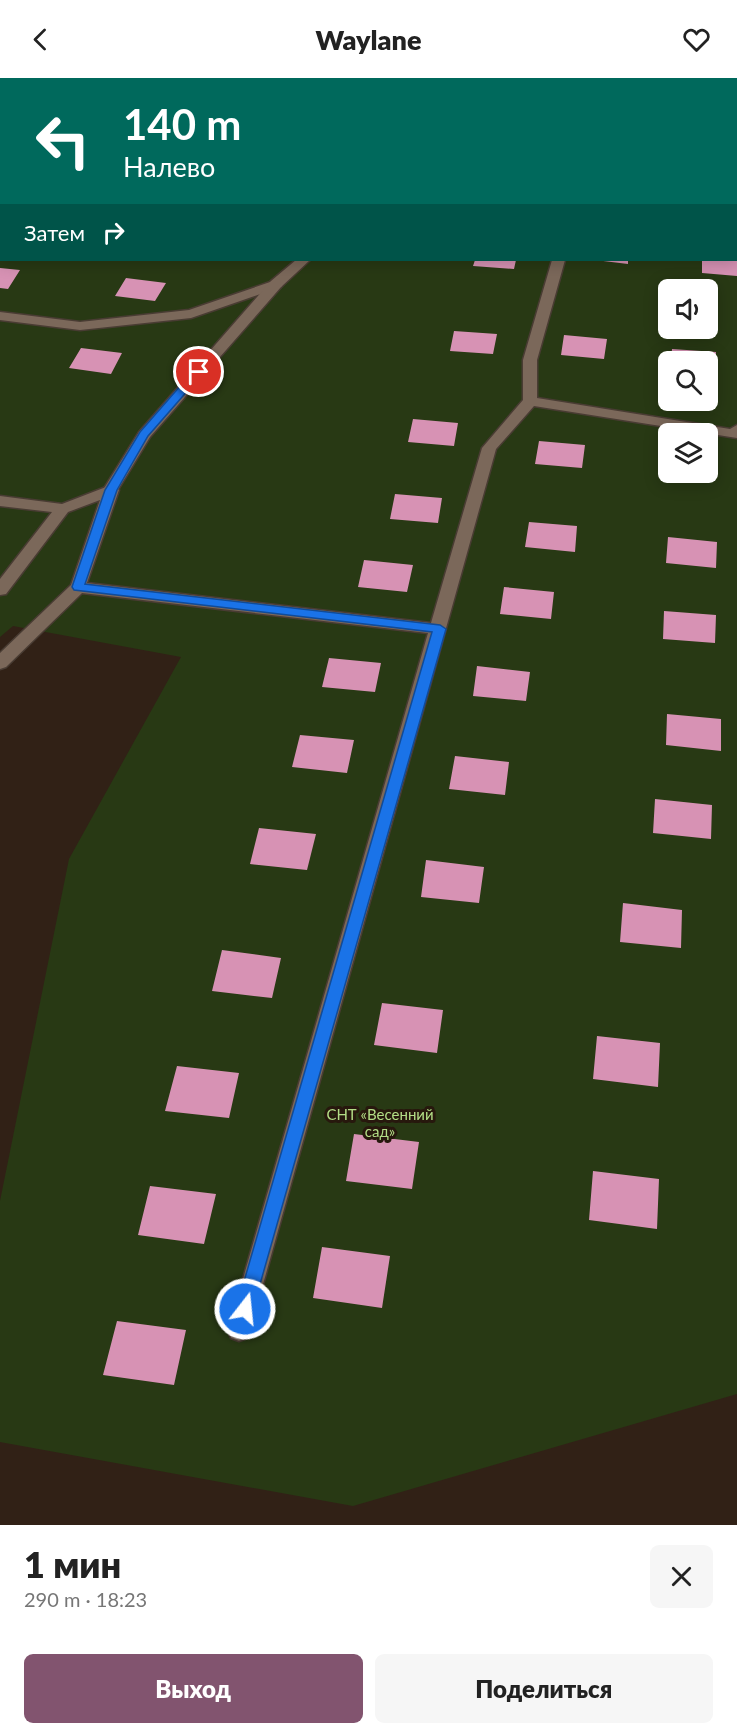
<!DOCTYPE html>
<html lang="ru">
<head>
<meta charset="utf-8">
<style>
  :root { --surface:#fff; --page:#f6f6f6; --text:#222; --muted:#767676; --accent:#82546f }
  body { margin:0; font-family:Lato,sans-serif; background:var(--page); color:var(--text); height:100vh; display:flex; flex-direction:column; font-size:22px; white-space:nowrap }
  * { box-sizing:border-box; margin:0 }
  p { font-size:20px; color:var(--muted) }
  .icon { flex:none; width:33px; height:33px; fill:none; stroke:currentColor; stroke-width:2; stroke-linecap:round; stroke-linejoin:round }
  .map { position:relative; height:1447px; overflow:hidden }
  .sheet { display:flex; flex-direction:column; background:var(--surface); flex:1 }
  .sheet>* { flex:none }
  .hud { position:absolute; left:0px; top:0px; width:738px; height:183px; box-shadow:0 3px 15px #0003; background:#00695c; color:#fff; overflow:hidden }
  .buttons { position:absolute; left:658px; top:201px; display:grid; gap:12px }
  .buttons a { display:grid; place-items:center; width:60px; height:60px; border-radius:9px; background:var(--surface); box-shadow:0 3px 15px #0003; font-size:30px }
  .pin { position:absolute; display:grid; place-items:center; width:51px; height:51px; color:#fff; margin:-26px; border:3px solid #fff; border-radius:50%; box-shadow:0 2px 6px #0007 }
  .me { position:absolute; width:66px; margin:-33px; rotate:16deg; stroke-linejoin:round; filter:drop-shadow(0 0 4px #0008) }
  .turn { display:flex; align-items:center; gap:21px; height:126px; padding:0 24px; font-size:27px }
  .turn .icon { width:78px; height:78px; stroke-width:2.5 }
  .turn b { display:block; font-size:42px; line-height:51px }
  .then { display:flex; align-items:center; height:57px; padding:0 24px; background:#0003; gap:12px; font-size:22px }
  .round { display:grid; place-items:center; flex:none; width:63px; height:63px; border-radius:9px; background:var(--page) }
  .head { display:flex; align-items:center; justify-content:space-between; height:102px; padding:0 24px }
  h1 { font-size:36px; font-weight:800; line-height:45px }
  .button { display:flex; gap:12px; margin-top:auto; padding:12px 24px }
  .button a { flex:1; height:69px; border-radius:9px; background:var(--accent); color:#fff; font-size:24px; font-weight:800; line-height:69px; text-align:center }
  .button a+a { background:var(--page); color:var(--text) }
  header { display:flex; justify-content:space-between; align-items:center; height:78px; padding:0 24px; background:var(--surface); font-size:27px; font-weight:800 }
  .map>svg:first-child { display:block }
  .green { fill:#283914; fill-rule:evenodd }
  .building { fill:#d792b4 }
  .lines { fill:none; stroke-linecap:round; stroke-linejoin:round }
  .lane-casing { stroke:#493c33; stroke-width:3 }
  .street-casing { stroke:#493c33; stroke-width:3 }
  .lane { fill:#7b685a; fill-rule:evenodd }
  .street { fill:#7b685a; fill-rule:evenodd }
  .route { fill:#1a73e8; stroke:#114b97; stroke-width:1.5 }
  .labels { text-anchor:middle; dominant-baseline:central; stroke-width:6; stroke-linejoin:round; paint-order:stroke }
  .park-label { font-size:15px; fill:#b3de86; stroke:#27180d }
</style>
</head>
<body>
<header><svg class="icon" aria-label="back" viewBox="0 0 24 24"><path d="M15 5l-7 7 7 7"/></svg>Waylane<svg class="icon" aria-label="heart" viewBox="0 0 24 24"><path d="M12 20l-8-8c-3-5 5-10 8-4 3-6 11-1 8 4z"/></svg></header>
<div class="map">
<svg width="737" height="1447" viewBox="0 0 737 1447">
  <rect width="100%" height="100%" fill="#312116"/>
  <!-- green -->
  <path class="green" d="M0,0H737V1316L353,1428L0,1364V1123L69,781L181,579L13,548L0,559ZM2,2H736V182H2ZM669,212H708V250H669ZM669,284H708V322H669ZM669,356H708V394H669Z"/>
  <!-- building -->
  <path class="building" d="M475,182H516L514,191L473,188Z
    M595,182H628V186Z
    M702,182H737V198L702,195Z
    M0,190L20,192L8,211L0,210Z
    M126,200L166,205L155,223L115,218Z
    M454,253L497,256L493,276L450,273Z
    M564,257L607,261L604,281L561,277Z
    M81,270L122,275L111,296L69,290Z
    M672,271L716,274L715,295L708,294V284H671Z
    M413,341L458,345L454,368L408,364Z
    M539,363L585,367L582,390L535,386Z
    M395,416L442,420L438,445L390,441Z
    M529,444L577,448L575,474L525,469Z
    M668,459L717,464L716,490L666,485Z
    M364,482L413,487L407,514L358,509Z
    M504,509L554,514L551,541L500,536Z
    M664,533L716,537L715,565L663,561Z
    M329,580L381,585L375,614L322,609Z
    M477,588L530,594L526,623L473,618Z
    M667,636L721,641V673L666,667Z
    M300,657L354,662L347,695L292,689Z
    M455,678L509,684L505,717L449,711Z
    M655,721L712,727L711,761L653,755Z
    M259,750L316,756L307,792L250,786Z
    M426,782L484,789L479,825L421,819Z
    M623,825L682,832L681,870L620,864Z
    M222,872L281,880L272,920L212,913Z
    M382,925L443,932L437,975L374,967Z
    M597,958L660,965L658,1009L593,1001Z
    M177,988L239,995L229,1040L165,1033Z
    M354,1056L419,1064L412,1111L346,1103Z
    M593,1093L659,1101L657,1151L589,1142Z
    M150,1108L216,1116L204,1166L138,1157Z
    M322,1169L390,1178L382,1230L313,1220Z
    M117,1243L186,1252L174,1307L103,1297Z"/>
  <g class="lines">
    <!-- lane casing -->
    <g class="lane-casing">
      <path id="lane" d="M329,0H355L356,2H330Z
        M0,89H2V97H0Z
        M552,182H565L537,282V320L730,351L737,347V360L534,328L496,371L250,1253L247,1260L239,1263L231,1260L228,1253L428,555L82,515L6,589L0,591V575L71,507L100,422L68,434L6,516L0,517V501L52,434L0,428V418L62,426L106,409H116L119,412L87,505L431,545L482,370L523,322V282Z
        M276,202L283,206L281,209L191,240L80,252L0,242V234L80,244L189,232Z"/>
    </g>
    <!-- street casing -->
    <g class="street-casing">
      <path id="street" d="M407,0H419V2H407Z
        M296,182H310L281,209L150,359L116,415H106L103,412L139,354L271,203Z"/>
    </g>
    <!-- lane -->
    <use href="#lane" class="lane"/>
    <!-- street -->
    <use href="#street" class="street"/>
  </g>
  <!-- route -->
  <path class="route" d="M199,290L204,294L148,358L117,412L85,506L440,547L446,551L253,1231L251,1236L245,1238L239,1236L236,1231L432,554L74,512L72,509L105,412L140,354L195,291Z"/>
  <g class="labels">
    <!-- park labels -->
    <g class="park-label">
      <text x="380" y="1036">СНТ «Весенний<tspan x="380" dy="17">сад»</tspan></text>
    </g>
  </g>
</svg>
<div class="buttons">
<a><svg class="icon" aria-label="sound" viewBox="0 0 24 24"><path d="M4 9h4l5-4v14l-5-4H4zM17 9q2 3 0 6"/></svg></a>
<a><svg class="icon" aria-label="search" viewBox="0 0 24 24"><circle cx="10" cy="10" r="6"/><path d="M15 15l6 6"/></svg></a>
<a><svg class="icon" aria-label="layers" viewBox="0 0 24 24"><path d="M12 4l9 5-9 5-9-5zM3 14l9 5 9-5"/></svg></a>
</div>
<div class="pin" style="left:199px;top:294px;background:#d93025"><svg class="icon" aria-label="arrive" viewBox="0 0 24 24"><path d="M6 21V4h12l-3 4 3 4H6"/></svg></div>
<svg class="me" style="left:245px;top:1231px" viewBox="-20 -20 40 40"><circle r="17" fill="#1a73e8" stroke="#fff" stroke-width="3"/><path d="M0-11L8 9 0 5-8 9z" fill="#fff"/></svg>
<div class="hud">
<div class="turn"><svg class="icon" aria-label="left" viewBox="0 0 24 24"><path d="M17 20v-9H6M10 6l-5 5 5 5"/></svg><div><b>140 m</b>Налево</div></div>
<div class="then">Затем<svg class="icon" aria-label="right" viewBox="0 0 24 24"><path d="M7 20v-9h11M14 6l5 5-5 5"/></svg></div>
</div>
</div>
<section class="sheet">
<div class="head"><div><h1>1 мин</h1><p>290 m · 18:23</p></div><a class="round"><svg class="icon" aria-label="close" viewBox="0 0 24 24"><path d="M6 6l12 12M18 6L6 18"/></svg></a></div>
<div class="button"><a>Выход</a><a>Поделиться</a></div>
</section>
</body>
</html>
